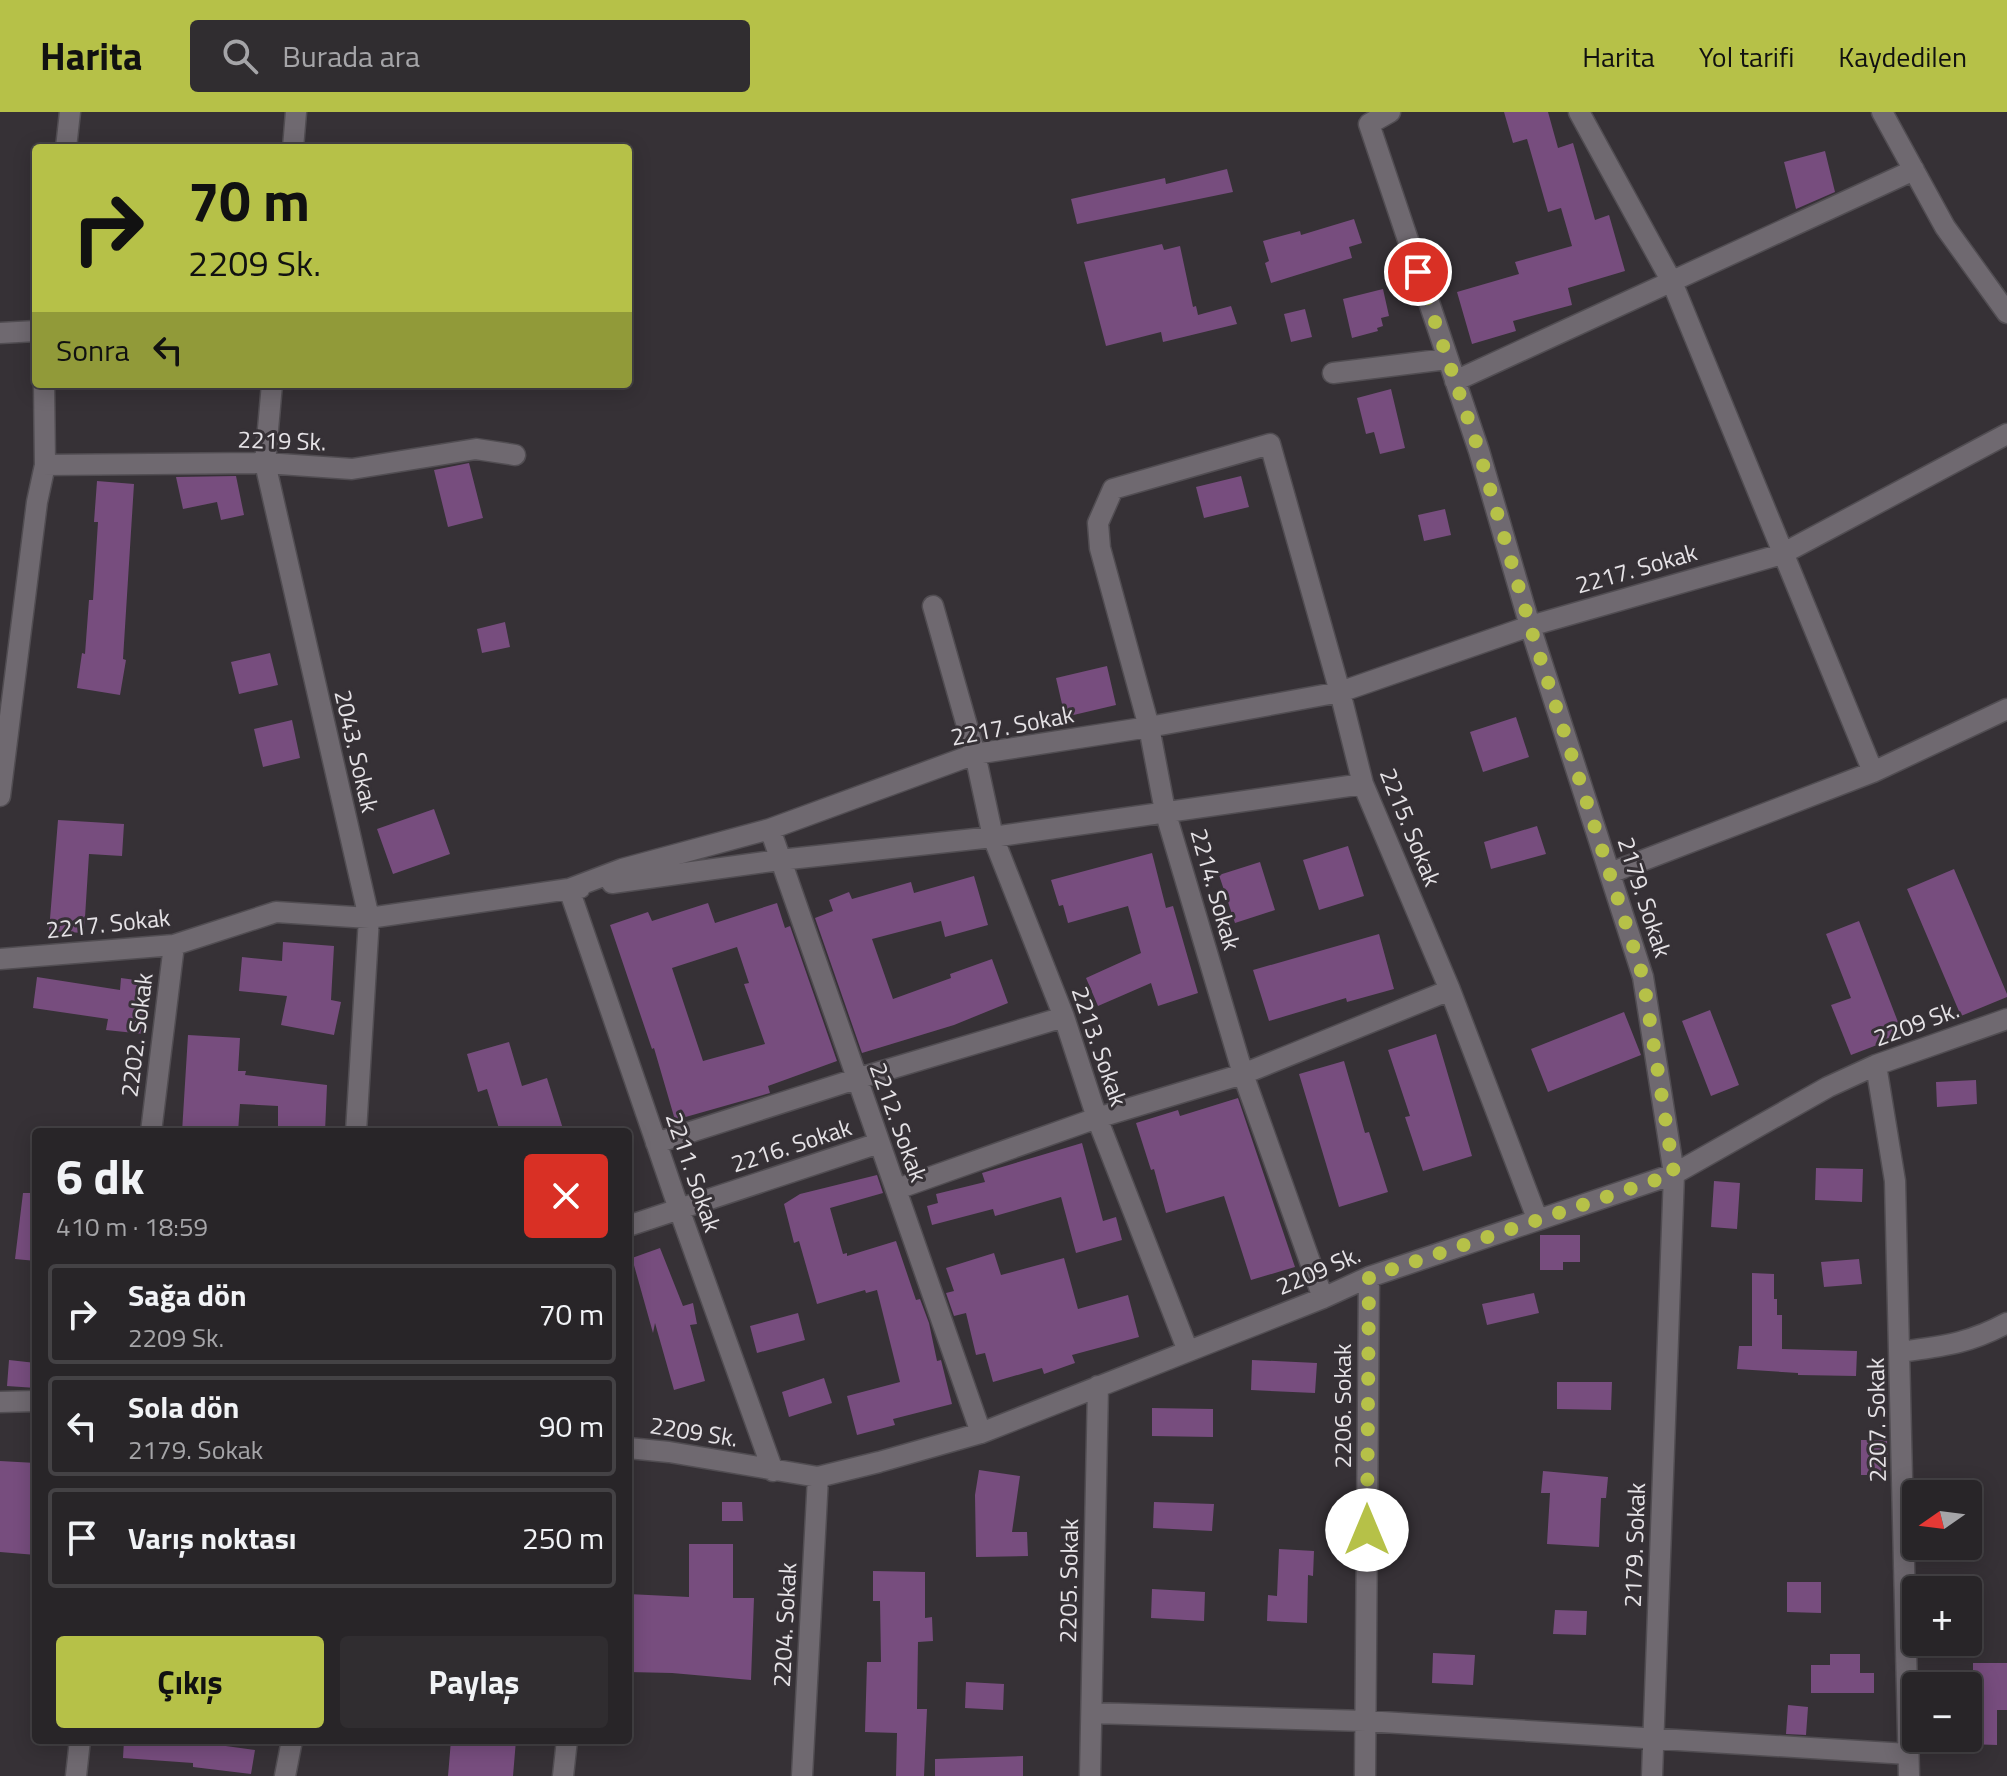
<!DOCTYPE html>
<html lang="tr">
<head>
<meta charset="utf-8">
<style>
  :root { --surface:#282528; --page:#302d30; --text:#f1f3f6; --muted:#a5a5a8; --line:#444245; --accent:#b6c148 }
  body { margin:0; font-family:"Titillium Web",sans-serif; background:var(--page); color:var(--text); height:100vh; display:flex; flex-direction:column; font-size:30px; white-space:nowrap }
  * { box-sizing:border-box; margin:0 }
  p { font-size:26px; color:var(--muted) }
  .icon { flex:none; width:44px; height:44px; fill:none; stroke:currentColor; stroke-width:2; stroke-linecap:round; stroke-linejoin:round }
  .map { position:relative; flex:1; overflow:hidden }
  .side { position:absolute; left:32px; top:1016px; width:600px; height:616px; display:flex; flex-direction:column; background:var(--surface); border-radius:8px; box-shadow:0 4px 20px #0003,0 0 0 2px var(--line) }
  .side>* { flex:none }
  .top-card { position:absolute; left:32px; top:32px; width:600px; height:244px; border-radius:8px; box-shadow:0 4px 20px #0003,0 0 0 2px var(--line); background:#b6c148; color:#111; overflow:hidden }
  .needle { width:52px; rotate:256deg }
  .controls { position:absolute; left:1902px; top:1368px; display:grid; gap:16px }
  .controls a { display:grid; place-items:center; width:80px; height:80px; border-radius:8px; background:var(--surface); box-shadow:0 4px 20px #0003,0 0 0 2px var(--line); font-size:40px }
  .pin { position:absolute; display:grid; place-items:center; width:68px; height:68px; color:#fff; margin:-34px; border:4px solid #fff; border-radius:50%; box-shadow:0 2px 8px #0007 }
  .me { position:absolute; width:88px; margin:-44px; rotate:0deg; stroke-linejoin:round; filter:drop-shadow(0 0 6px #0008) }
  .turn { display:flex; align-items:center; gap:28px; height:168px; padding:0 24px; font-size:36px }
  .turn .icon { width:104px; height:104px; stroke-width:2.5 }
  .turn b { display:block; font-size:56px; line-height:68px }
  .then { display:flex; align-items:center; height:76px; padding:0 24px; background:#0003; gap:16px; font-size:30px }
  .round { display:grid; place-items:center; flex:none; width:84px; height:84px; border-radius:8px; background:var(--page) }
  .headline { display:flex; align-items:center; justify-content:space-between; height:136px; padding:0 24px }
  h1 { font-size:48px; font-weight:700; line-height:60px }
  .primary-button { display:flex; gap:16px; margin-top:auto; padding:16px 24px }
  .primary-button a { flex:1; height:92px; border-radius:8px; background:var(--accent); color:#111; font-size:32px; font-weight:700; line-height:92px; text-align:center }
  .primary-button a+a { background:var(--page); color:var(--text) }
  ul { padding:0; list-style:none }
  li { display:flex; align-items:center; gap:24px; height:100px; margin:0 16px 12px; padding:0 8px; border:4px solid var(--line); border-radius:8px }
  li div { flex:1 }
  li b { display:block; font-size:30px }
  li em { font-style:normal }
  header { display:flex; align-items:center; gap:48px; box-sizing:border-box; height:112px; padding:0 40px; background:var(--accent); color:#111 }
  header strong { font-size:38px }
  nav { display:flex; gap:44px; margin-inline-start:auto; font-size:28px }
  .search { width:560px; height:72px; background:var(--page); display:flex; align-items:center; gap:20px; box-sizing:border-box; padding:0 28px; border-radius:8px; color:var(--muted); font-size:30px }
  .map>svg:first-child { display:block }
  .building { fill:#774d7e; fill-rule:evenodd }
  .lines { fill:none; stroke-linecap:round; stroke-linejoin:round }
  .minor-casing { stroke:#514d52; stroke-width:23 }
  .minor { stroke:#6f6970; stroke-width:20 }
  .route { stroke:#b6c148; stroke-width:14; stroke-dasharray:0 25.2 }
  .labels { text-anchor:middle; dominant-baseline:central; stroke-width:6; stroke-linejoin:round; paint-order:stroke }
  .street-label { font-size:24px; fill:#e5e2e6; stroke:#363136 }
</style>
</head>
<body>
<header>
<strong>Harita</strong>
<div class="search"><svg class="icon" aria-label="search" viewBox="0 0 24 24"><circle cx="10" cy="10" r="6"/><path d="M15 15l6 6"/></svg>Burada ara</div>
<nav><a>Harita</a><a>Yol tarifi</a><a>Kaydedilen</a></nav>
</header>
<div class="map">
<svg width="2007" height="1664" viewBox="0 0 2007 1664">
  <rect width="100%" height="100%" fill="#363136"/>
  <!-- building -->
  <path class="building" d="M1504,0H1548L1558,36L1573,31L1595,108L1609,103L1625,159L1568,176L1572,193L1513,209L1516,219L1472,232L1457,180L1519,162L1515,150L1572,134L1561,96L1548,100L1527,27L1513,31Z
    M1825,39L1835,80L1796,97L1784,50Z
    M1227,57L1233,80L1077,112L1071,87L1165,66L1166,72Z
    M1354,107L1362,131L1349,135L1352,146L1271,171L1265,151L1269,149L1263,129L1300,119L1301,123Z
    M1162,132L1164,138L1180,134L1193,195L1196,194L1198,203L1231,194L1237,212L1163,230L1161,220L1106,234L1084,150Z
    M1383,177L1389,204L1381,206L1383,214L1377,216L1378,219L1352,226L1343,187Z
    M1305,197L1312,225L1291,230L1284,202Z
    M1391,277L1405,336L1380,342L1374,320L1366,322L1357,286Z
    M469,351L483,406L448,415L434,358Z
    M236,364L244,403L221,408L217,390L183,397L176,365Z
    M1241,364L1249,395L1204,406L1196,375Z
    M97,369L134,372L123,547L126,548L120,583L77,576L82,541L85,542L89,488H93L98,410H94Z
    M1445,397L1451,423L1424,429L1418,403Z
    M505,510L510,535L482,541L477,517Z
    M270,541L278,573L239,582L231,550Z
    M1107,554L1116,593L1065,605L1056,566Z
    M1516,605L1529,645L1483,660L1470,620Z
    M292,608L300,646L263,655L254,617Z
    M434,697L450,742L393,762L377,717Z
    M58,708L124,712L122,744L89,742L84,821L49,819Z
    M1537,714L1546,742L1491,757L1484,730Z
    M1348,734L1364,784L1319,798L1303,748Z
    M1152,741L1166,796L1173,794L1198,881L1158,894L1151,871L1098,894L1086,866L1141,841L1128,794L1068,811L1063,793L1059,794L1051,768Z
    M1260,750L1275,798L1235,811L1219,763Z
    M1954,757L2007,882V885L1961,904L1907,777Z
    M974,764L988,813L945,825L941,809L872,827L893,887L951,866L950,862L992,847L1008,891L954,913L862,941L815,806L833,799L829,788L849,780L852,787L911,770L914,781Z
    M708,791L715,811L777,791L785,816L790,814L837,949L768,974L770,981L675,1008L654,936L652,937L610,813L648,800L652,809ZM737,835L749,871L744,872L765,932L703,949L672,856Z
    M1859,809L1903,923L1851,943L1831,893L1851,886L1826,822Z
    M1379,822L1394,877L1347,890L1346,886L1269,909L1253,858Z
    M283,830L334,834L331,888L341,890L334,923L281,913L287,884L239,879L242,845L282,849Z
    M37,865L120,878L121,866L150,870L144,922L106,918L108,907L33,896Z
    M1710,898L1739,973L1711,984L1682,909Z
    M1624,900L1641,943L1548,980L1531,937Z
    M1436,922L1472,1044L1423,1059L1405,1005L1410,1004L1388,938Z
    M188,923L240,926L238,959H246L245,963L327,973L325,1020H278V994L240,992L238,1020H182Z
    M509,930L522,974L547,966L564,1020H500L487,977L478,980L467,942Z
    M1344,949L1365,1021L1369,1020L1388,1080L1339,1095L1299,962Z
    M1976,968L1977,992L1937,995L1936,970Z
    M1238,986L1295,1155L1251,1168L1224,1084L1166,1101L1154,1057L1151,1058L1136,1011L1178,998L1180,1004Z
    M1082,1031L1103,1109L1116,1105L1122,1128L1076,1141L1061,1085L995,1104L993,1097L932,1113L927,1094L938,1091L936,1082L985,1070L982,1061Z
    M1816,1056L1863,1057L1862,1090L1815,1088Z
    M877,1063L883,1081L830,1096L843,1142L847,1141V1144L896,1129L916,1188L920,1187L929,1211L937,1249L941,1248L952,1292L893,1307L895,1313L857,1323L847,1284L900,1270L877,1178L866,1181L865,1178L817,1192L799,1129L794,1131L784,1092L800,1082Z
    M1714,1069L1740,1071L1737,1117L1711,1115Z
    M23,1081H36V1149L15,1147Z
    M1540,1123H1580V1150H1563V1158H1540Z
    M660,1136L683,1194L693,1191L697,1212L690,1213L705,1269L674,1278L655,1211L653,1221L632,1146Z
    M994,1141L1001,1163L1064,1146L1078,1197L1128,1183L1139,1225L1072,1243L1075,1251L1044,1262L1042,1256L993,1270L985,1241L976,1243L966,1201L954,1204L946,1181L954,1179L946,1156Z
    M1859,1147L1862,1172L1824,1175L1821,1150Z
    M1752,1161L1774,1162V1187H1777V1203H1782V1237L1857,1239L1856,1264L1798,1263V1261L1737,1257L1739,1234H1752Z
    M1534,1181L1539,1201L1487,1213L1482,1192Z
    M798,1201L805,1228L757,1241L750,1214Z
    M9,1248L36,1251V1276L7,1274Z
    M1252,1248L1317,1251L1315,1281L1251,1278Z
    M824,1266L832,1291L789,1305L782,1280Z
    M1557,1270H1612L1611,1298L1557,1297Z
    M1152,1296L1213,1297V1325L1152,1324Z
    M1861,1328H1887L1888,1363H1861Z
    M0,1349L36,1351V1443L0,1440Z
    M979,1358L1020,1364L1012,1420H1027L1028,1444L976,1445L975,1383Z
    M1543,1359L1608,1365L1606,1386H1601L1599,1435L1547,1432L1550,1381H1541Z
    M722,1390H742L743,1409H722Z
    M1154,1390L1214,1392L1212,1419L1153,1416Z
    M689,1432H733V1486H754L751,1568L672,1561L628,1560V1482L689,1485Z
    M1279,1437L1314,1439L1313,1464L1308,1463L1307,1511L1267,1509L1268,1483L1277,1484Z
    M873,1459L925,1460V1506L932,1505L933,1529L918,1530L917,1597H927L924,1664H896L897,1621L865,1620L867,1550H881L880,1489H873Z
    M1787,1470H1821V1501L1787,1500Z
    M1152,1477L1205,1480L1204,1509L1151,1506Z
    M1555,1498L1587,1499L1586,1523L1553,1522Z
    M1433,1541L1475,1543L1473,1573L1432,1571Z
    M1830,1542H1860V1561H1874V1581H1811V1553H1830Z
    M1973,1551H2007V1598H1997V1633L1968,1632V1607H1973Z
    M966,1570L1004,1572L1003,1598L965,1596Z
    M1788,1593L1808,1595L1806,1623L1786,1622Z
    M124,1628H182L255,1638L251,1662L193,1655V1651L123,1646Z
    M451,1628H516L513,1664H448Z
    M1023,1644V1664H935V1647Z"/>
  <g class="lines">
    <!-- minor casing -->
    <g class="minor-casing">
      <path id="minor" d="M1390,0L1369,12L1479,339L1530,514L1643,865L1674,1062L1652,1664
        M1579,0L1672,170L1873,660L2007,597
        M1882,0L1945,115L2007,201
        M66,36L70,0
        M293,36L296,0
        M0,221L36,219
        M1333,261L1447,247
        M1455,269L1914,58
        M272,272L265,351L369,806L356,1020
        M45,353L265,351L352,357L476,337L515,343
        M933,494L975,642L993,725L1064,905L1097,1006L1188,1239
        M0,684L37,390L45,353L44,272
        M770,717L981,1321
        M1610,761L1873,660
        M612,771L780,748L993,725L1363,672
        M580,776L569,777L679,1097L773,1359
        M0,847L174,833L276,800L369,806L569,777L622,757L770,717L975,642L1149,615L1340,580L1530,514L1782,442L2007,322
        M1876,953L1895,1069L1909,1664
        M151,1020L174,833
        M656,1031L856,967L1064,905
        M897,1077L1097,1006L1243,962L1450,878
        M628,1114L879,1031
        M1323,1186L1243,962L1165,699L1149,615L1100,436L1098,411L1113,377L1270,332L1340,580L1363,672L1450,878L1537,1106
        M1900,1240C1943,1234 1968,1232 2007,1211
        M0,1290L36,1289
        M628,1336L669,1340L818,1365L879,1350L981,1321L1323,1186L1369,1165L1674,1062L1828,975L1876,953L2007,907
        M1092,1601L1365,1609L1908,1642
        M76,1664L80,1628
        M285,1664L292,1628
        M563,1664L567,1628
        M802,1664L818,1365
        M1090,1664L1098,1274
        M1365,1664L1369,1165"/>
    </g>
    <!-- minor -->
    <use href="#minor" class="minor"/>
  </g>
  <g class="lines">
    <!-- route -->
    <path class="route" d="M1367,1418L1369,1165L1674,1062L1643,865L1530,514L1479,339L1418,160"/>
  </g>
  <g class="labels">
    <!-- street labels -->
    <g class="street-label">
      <text transform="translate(282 328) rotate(2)">2219 Sk.</text>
      <text transform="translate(1636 456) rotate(-16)">2217. Sokak</text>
      <text transform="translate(1012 613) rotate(-11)">2217. Sokak</text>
      <text transform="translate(357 639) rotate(77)">2043. Sokak</text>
      <text transform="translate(1411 715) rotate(68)">2215. Sokak</text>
      <text transform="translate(1216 777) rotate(74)">2214. Sokak</text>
      <text transform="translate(1645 785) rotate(72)">2179. Sokak</text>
      <text transform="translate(108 811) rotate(-6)">2217. Sokak</text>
      <text transform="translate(1916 911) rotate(-20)">2209 Sk.</text>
      <text transform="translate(136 923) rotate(-83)">2202. Sokak</text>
      <text transform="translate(1100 934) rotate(71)">2213. Sokak</text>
      <text transform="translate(899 1010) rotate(70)">2212. Sokak</text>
      <text transform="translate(791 1033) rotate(-18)">2216. Sokak</text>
      <text transform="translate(694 1060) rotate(71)">2211. Sokak</text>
      <text transform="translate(1318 1158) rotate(-23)">2209 Sk.</text>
      <text transform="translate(1342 1294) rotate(-90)">2206. Sokak</text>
      <text transform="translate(1876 1308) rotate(-91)">2207. Sokak</text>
      <text transform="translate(694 1319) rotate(9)">2209 Sk.</text>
      <text transform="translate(1634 1433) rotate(-88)">2179. Sokak</text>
      <text transform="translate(1068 1469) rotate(-89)">2205. Sokak</text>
      <text transform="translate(784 1513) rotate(-87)">2204. Sokak</text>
    </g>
  </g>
</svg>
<div class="controls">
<a><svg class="needle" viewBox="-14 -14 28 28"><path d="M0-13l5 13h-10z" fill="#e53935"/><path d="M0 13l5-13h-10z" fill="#a5a5a8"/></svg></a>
<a>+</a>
<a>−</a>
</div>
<div class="pin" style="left:1418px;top:160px;background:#d93025"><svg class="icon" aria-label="arrive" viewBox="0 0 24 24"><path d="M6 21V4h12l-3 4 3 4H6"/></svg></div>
<svg class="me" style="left:1367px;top:1418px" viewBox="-20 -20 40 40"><circle r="19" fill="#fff"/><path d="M0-13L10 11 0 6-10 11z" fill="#b6c148"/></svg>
<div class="top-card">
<div class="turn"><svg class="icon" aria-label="right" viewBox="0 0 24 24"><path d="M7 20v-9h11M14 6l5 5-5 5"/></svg><div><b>70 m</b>2209 Sk.</div></div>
<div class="then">Sonra<svg class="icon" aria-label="left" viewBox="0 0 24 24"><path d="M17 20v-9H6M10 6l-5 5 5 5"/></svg></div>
</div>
<section class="side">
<div class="headline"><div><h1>6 dk</h1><p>410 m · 18:59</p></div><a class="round" style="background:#d93025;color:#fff"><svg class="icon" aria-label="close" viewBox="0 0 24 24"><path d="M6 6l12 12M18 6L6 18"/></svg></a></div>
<ul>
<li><svg class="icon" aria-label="right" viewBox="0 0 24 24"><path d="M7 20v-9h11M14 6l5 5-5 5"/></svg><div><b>Sağa dön</b><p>2209 Sk.</p></div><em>70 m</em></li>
<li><svg class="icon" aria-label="left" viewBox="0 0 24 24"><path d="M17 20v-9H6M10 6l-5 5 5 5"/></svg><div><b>Sola dön</b><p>2179. Sokak</p></div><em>90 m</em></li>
<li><svg class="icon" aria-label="arrive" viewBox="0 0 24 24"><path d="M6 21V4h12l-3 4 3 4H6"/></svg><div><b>Varış noktası</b></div><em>250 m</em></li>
</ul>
<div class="primary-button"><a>Çıkış</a><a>Paylaş</a></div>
</section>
</div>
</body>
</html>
